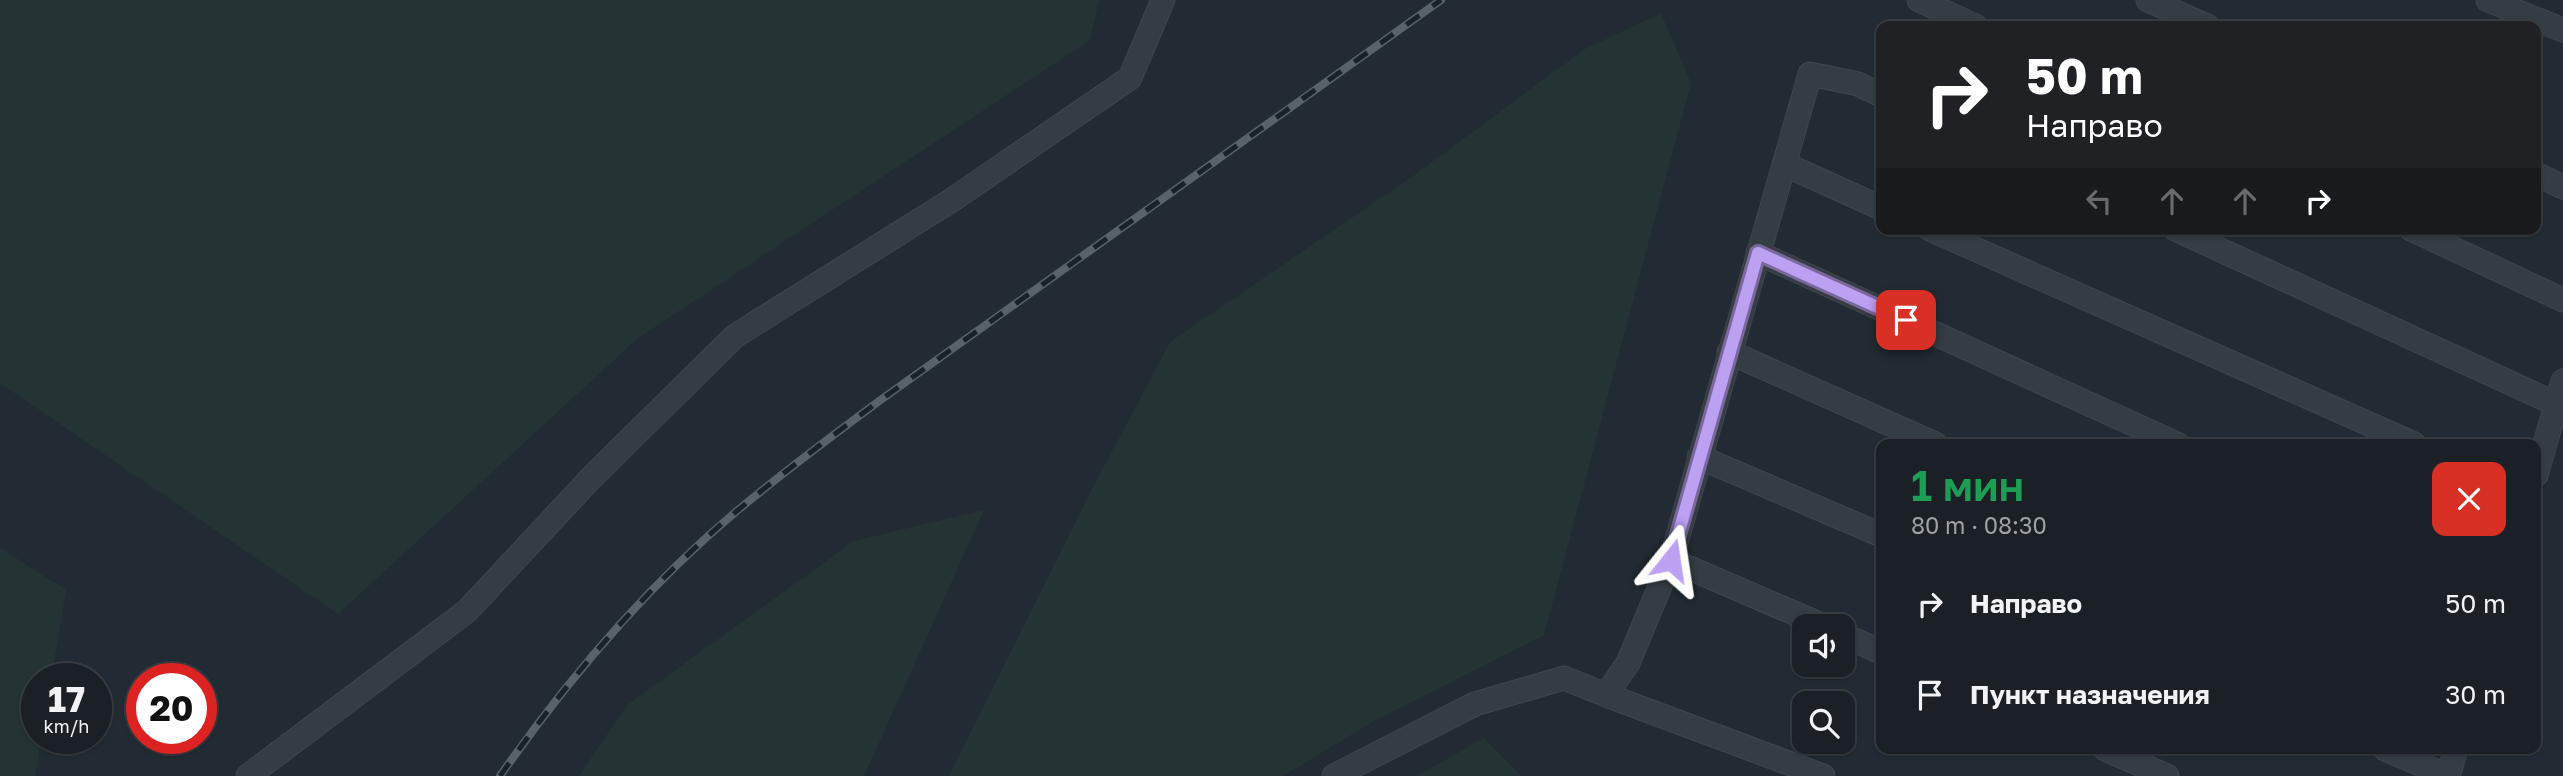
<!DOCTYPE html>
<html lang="ru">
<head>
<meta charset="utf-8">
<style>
  :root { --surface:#1a2026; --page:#272d32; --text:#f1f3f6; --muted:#9fa3a7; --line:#383e43 }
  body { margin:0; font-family:"Golos Text",sans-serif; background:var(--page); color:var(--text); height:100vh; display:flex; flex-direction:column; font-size:26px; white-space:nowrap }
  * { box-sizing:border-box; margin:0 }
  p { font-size:23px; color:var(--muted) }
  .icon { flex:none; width:38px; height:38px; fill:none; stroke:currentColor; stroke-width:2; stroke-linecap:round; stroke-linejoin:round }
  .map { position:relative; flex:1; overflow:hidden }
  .panel { position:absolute; left:1876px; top:439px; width:665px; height:315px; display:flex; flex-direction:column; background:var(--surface); border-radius:14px; box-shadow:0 2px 5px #0004,0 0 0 2px var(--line) }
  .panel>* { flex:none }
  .banner { position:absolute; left:1876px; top:21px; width:665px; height:214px; border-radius:14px; box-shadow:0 2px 5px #0004,0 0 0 2px var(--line); background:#202124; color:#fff; overflow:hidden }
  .tools { position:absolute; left:1792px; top:614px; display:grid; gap:14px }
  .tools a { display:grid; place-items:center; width:63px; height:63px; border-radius:14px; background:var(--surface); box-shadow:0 2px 5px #0004,0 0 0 2px var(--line); font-size:35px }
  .speed { position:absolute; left:21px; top:663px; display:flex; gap:14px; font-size:35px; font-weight:700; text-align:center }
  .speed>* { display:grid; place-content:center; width:91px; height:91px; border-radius:50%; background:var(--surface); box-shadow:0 2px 5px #0004,0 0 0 2px var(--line); line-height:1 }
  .speed small { font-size:18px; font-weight:400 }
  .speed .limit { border:10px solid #d22; background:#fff; color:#111 }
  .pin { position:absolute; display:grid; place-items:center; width:60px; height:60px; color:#fff; margin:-30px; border-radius:14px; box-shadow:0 4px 10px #0006 }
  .me { position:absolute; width:77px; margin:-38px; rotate:15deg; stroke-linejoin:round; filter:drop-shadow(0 0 5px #0008) }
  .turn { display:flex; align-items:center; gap:24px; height:147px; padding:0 35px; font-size:32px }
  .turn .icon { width:91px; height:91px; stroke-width:2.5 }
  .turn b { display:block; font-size:49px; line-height:60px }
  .lanes { display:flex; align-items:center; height:66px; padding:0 35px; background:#0003; justify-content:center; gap:35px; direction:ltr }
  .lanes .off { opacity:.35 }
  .round { display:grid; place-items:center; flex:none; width:74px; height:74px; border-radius:14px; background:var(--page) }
  .head { display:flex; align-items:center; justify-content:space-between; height:119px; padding:0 35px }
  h1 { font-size:42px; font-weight:600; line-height:52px; color:#1e9e55 }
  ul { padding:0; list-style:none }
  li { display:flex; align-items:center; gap:21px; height:91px; padding:0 35px }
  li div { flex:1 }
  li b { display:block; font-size:26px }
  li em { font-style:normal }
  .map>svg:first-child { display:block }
  .green { fill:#243434 }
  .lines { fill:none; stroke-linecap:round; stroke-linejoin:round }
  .service-casing { stroke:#3e464e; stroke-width:25 }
  .service { stroke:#353d44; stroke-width:23 }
  .rail-casing { stroke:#57626b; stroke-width:8 }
  .rail { stroke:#1a2229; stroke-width:5; stroke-dasharray:16; stroke-linecap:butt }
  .route-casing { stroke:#7a689d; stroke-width:18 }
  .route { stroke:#bca0f2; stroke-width:12 }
</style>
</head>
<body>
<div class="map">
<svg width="2563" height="776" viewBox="0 0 2563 776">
  <rect width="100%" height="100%" fill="#222b33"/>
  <!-- green -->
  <path class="green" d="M0,0H1099L1090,40L638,338L338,614L0,383Z
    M1661,13L1691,83L1544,635L1376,720L1283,776H949L1091,491L1170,342L1413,176L1585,49Z
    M984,510L864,776H579L627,705L854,541Z
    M0,548L66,590L51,679H37V738L41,739L35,776H0Z
    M1484,738L1521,776H1417Z"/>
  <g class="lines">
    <!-- service casing -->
    <g class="service-casing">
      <path id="service" d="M1919,0L1975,26
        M2148,0L2207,26
        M2488,0L2563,30
        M1784,164L1881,208
        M2536,174L2563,187
        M1930,229L2414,444
        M2175,229L2556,404
        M2411,229L2563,300
        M1758,253L2177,444
        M1729,352L1935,444
        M1699,457L1881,535
        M2536,475L2563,381
        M1671,560L1824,626
        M1843,635L1881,652
        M1606,695L1823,776
        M2105,749L2167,776
        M2385,749L2448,776
        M248,776L467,611L592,477L735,336L952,200L1130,78L1163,0
        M1334,776L1475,704L1564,678L1606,695L1628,663L1671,560L1810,74L1858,84L1881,95
        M2448,776L2456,749"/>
    </g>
    <!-- service -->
    <use href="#service" class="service"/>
    <!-- rail casing -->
    <g class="rail-casing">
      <path id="rail" d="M500,776C568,679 647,586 738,510C785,471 833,435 882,399L1441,0"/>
    </g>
    <!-- rail -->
    <use href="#rail" class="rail"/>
  </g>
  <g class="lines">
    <!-- route casing -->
    <g class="route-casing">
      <path id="route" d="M1671,560L1758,253L1906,320"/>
    </g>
    <!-- route -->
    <use href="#route" class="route"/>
  </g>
</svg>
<div class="tools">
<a><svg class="icon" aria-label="sound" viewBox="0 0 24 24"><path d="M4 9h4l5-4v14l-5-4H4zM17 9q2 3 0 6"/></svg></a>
<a><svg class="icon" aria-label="search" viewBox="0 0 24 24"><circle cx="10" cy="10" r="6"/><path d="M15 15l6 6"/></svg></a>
</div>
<div class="speed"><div>17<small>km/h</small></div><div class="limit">20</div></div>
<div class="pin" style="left:1906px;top:320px;background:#d93025"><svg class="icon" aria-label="arrive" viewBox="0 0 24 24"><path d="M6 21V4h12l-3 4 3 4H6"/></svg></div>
<svg class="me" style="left:1671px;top:560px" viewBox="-20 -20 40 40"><path d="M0-17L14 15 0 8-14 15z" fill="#bca0f2" stroke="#fff" stroke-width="4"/></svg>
<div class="banner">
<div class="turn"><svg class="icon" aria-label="right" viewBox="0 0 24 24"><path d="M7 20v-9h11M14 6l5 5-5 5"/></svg><div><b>50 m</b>Направо</div></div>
<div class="lanes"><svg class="icon off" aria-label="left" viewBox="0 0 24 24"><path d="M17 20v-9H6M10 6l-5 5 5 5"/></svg><svg class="icon off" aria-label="ahead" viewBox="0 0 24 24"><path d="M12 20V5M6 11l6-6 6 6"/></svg><svg class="icon off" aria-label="ahead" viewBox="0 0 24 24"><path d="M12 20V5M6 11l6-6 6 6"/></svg><svg class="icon" aria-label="right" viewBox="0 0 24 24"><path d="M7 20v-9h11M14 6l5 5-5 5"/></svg></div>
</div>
<section class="panel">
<div class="head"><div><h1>1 мин</h1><p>80 m · 08:30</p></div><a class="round" style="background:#d93025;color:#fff"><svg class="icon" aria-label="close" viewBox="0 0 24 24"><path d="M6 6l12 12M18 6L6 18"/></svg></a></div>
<ul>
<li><svg class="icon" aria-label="right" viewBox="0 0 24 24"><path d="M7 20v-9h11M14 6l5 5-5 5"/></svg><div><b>Направо</b></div><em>50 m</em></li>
<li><svg class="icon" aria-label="arrive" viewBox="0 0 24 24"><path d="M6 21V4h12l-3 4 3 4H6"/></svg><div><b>Пункт назначения</b></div><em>30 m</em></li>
</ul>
</section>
</div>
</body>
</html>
